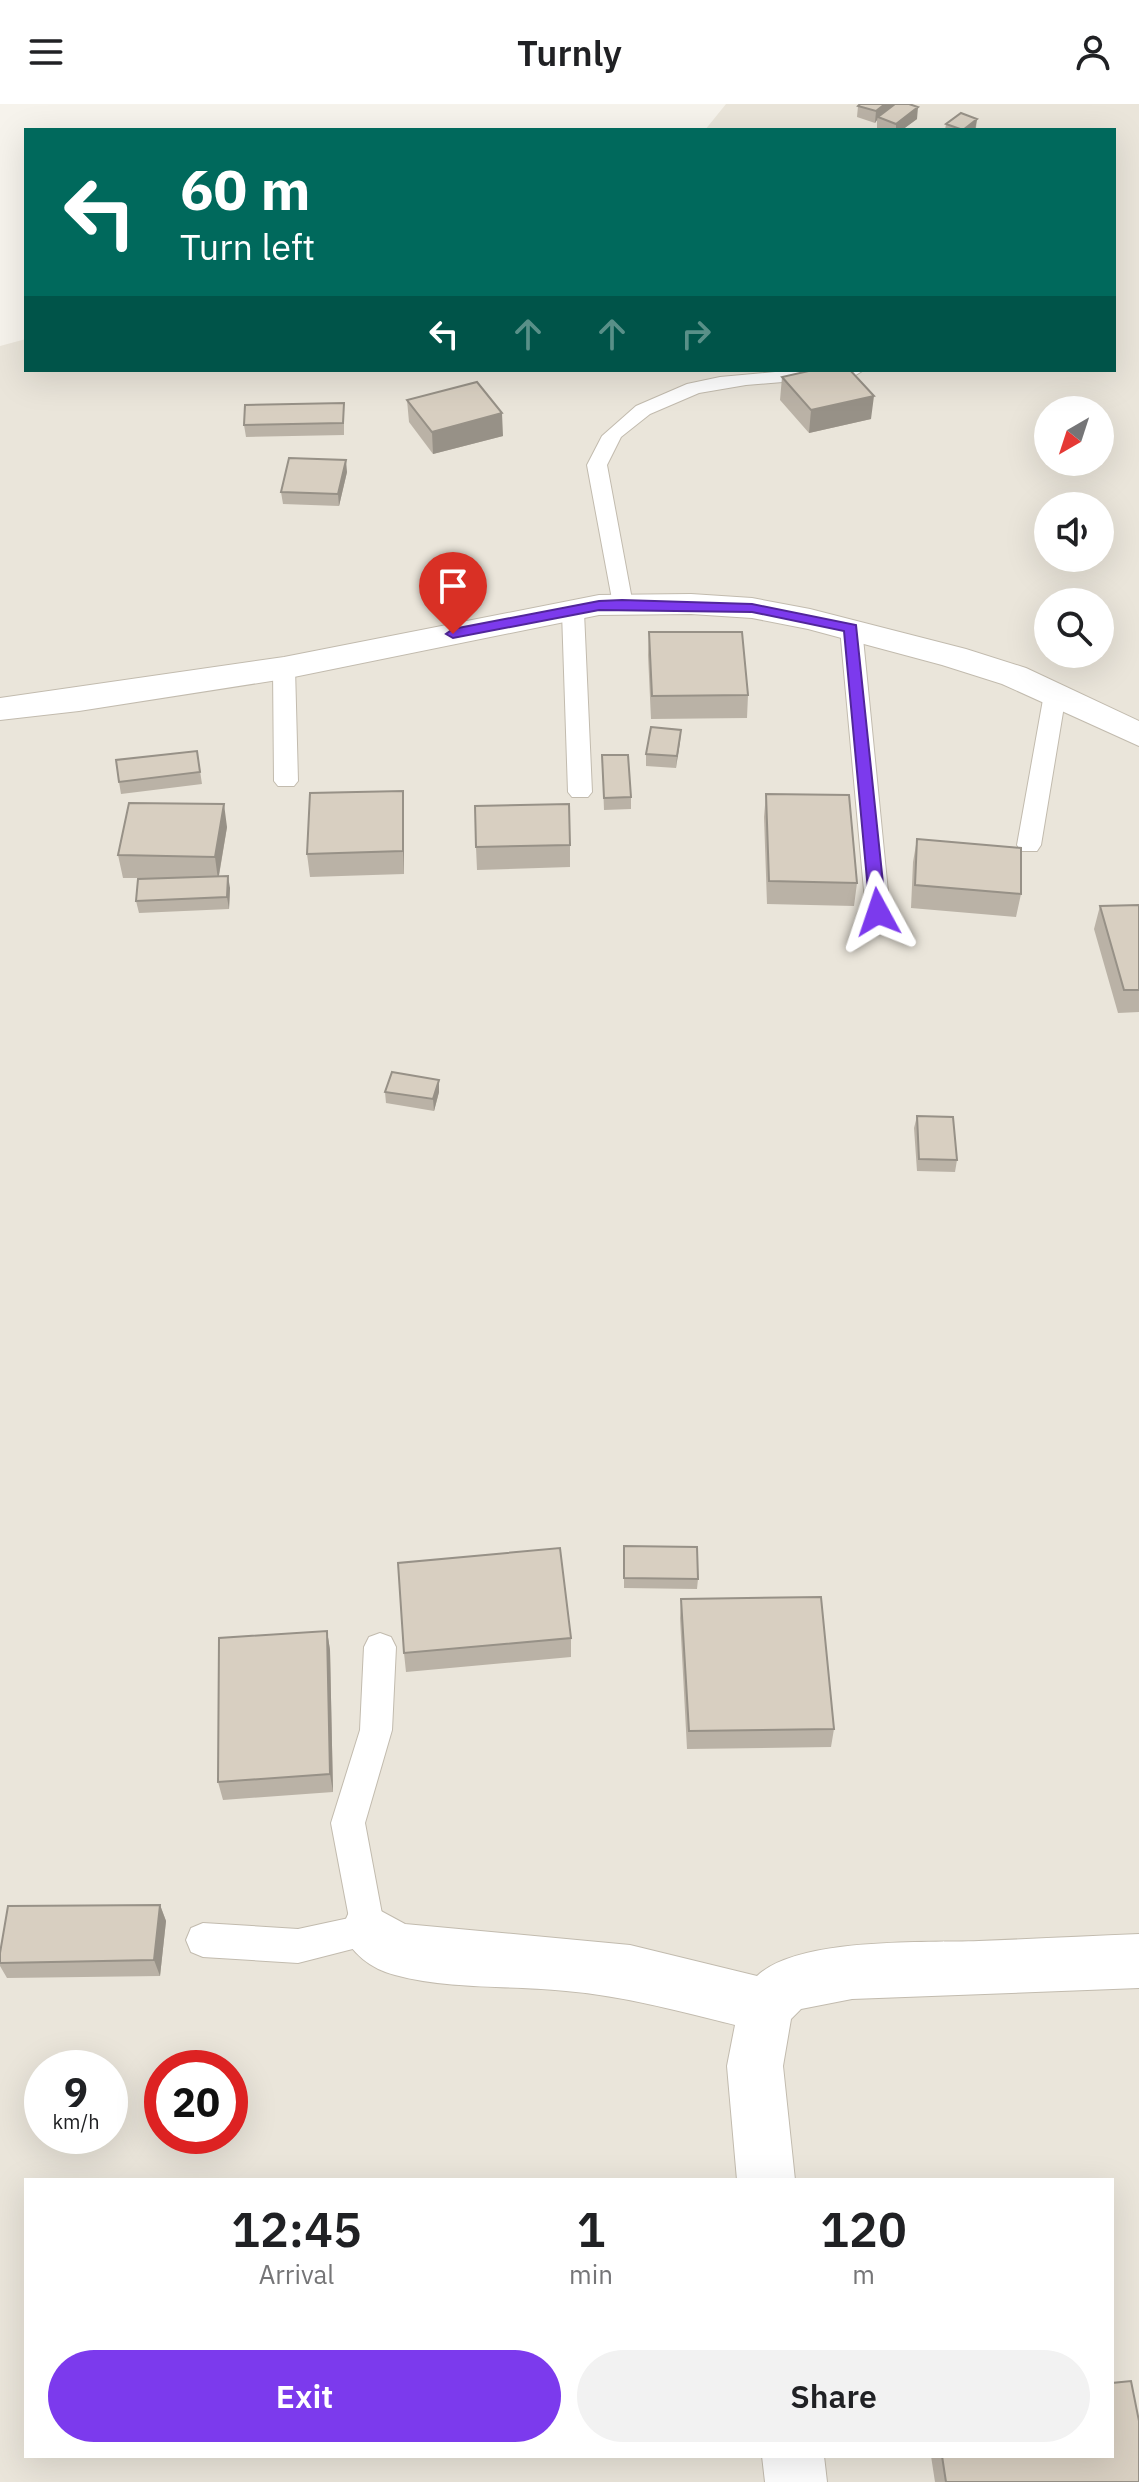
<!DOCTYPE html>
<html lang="en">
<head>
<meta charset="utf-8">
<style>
  :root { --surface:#fff; --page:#f2f2f2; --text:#202124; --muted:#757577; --accent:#7c3aed }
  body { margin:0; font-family:"IBM Plex Sans",sans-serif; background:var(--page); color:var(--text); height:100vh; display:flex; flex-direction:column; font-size:30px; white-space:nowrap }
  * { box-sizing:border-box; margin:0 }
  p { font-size:26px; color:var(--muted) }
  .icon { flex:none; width:44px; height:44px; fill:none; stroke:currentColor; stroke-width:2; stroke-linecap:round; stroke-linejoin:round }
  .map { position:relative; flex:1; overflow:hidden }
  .side { position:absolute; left:24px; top:2074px; width:1090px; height:280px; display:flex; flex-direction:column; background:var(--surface); border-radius:0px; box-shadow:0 8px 32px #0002 }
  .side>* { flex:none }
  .top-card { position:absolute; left:24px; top:24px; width:1092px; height:244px; border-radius:0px; box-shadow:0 8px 32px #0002; background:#00695c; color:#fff; overflow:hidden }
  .needle { width:52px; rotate:219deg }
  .tools { position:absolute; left:1034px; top:292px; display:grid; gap:16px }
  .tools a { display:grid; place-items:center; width:80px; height:80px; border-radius:50%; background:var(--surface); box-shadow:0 8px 32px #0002; font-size:40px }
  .speed { position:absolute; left:24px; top:1946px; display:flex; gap:16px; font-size:40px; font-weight:700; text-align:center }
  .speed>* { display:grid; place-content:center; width:104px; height:104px; border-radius:50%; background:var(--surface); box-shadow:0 8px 32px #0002; line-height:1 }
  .speed small { font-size:20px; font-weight:400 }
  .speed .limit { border:12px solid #d22; background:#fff; color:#111 }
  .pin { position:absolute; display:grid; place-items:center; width:68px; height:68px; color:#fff; margin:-82px -34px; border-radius:50% 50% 50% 0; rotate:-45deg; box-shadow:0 0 8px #0007 }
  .pin .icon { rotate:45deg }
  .me { position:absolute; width:88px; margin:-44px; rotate:355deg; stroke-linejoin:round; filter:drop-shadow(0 0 6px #0008) }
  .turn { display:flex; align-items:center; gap:28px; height:168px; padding:0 24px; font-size:36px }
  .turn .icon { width:104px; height:104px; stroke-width:2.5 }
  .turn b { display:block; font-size:56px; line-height:68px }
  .lanes { display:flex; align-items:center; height:76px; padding:0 24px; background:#0003; justify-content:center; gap:40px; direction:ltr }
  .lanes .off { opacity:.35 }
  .eta { display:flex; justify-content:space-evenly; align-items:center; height:136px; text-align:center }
  .eta b { font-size:48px; font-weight:600; line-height:56px }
  .button { display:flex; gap:16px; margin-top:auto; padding:16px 24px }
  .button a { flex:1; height:92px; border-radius:48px; background:var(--accent); color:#fff; font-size:32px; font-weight:600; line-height:92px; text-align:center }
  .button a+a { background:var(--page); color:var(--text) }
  header { display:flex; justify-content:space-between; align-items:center; height:104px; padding:0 24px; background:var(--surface); font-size:36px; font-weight:600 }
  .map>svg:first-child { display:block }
  .residential { fill:#eae5da; fill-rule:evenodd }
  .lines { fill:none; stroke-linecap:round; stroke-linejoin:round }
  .lane-casing { stroke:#c2bbae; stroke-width:2 }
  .street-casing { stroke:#c2bbae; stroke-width:2 }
  .lane { fill:#fff; fill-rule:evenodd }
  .street { fill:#fff; fill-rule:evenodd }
  .wall { fill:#bab2a6 }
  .shaded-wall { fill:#979187 }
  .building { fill:#d8cfc1; stroke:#979187; stroke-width:2 }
  .route { fill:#7c3aed; stroke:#51269a; stroke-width:2 }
</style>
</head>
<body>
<header><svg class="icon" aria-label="menu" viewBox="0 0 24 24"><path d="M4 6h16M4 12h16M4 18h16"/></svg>Turnly<svg class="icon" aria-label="person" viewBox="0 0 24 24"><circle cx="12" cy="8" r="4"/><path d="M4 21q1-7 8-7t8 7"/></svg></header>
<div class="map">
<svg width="1139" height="2378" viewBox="0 0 1139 2378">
  <rect width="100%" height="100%" fill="#f6f3ec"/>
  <!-- residential -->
  <path class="residential" d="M726,0H1139V2378H0V242L26,235V266H1114V26H705ZM1048,306H1100V358H1048ZM1048,402H1100V454H1048ZM1048,498H1100V550H1048ZM42,1964H110V2032H42ZM162,1964H230V2032H162ZM26,2076H1112V2352H26Z"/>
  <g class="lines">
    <!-- lane casing -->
    <g class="lane-casing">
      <path id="lane" d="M796,266H864L854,272L746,281L699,289L650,310L621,333L607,361L633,501L622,508L614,506L587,361L602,332L636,302L687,280L720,273Z
        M573,501L584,508L592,688L588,693H572L568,688L562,508Z
        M851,517L862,524L890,808L887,814L878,816L869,814L866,808L840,524Z
        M284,557L292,559L295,564L298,677L294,682H278L274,677L273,564L276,559Z
        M1055,583L1063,585L1066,590L1041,741L1037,747H1021L1017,741L1044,590L1047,585Z
        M380,1529L391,1533L396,1543L392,1626L365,1719L385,1826L380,1838L298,1859L203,1853L191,1848L186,1836L191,1824L203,1819L298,1825L349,1814L331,1719L360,1626L364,1543L369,1533Z"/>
    </g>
    <!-- street casing -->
    <g class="street-casing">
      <path id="street" d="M691,490L752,494L810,505L966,545L1026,564L1139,617V642L1002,580L942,561L808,525L752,514L691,510L599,511L284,575L79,607L0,616V594L284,553L599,491Z
        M368,1800L405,1820L630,1841L757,1872C798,1833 923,1839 979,1837C1032,1835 1086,1832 1139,1830V1884L852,1895L801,1905L791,1915L783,1962L795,2076H737L727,1962L735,1921C679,1907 624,1892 566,1887C510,1881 450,1886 395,1871C371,1865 351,1849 341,1826L349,1808Z
        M762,2352H824L827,2378H765Z"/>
    </g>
    <!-- lane -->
    <use href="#lane" class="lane"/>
    <!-- street -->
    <use href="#street" class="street"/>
  </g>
  <!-- wall -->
  <path class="wall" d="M860,0H894L917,15L902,26H880L877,25V16L875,19L857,13L858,2Z
    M977,15L976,24L983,26H945L946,20Z
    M782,273L871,315L809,329L780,296Z
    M407,296L503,332L433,350L409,318Z
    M344,299V331L246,333L244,321Z
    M347,368L339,402L283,400L281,388Z
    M649,528L748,591L747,614L651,615L648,551Z
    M681,626L676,664L646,662V650Z
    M197,647L202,680L121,690L119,678Z
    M602,651L631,693V705L604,706Z
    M766,690L857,779L854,802L767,800L764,713Z
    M404,709V770L310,773L307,750Z
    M227,723L219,772L230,784L229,805L139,809L136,797L164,774H123L118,751Z
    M917,735L1021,790L1016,813L911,804L913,758Z
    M570,741V763L477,766L476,743Z
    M1139,801V908L1118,909L1094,825L1100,802Z
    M385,988H439L434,1007L386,999Z
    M917,1012L957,1056L955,1068L917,1067L914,1024Z
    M624,1442L698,1475L697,1485L624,1484Z
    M681,1495L834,1625L831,1643L687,1645L680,1514Z
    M327,1527L330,1546L333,1688L223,1696L218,1678Z
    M571,1534V1553L406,1568L404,1549Z
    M160,1801L166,1817L160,1872L7,1874L0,1862V1849Z
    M931,2352H1112L1139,2378H935Z"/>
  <!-- shaded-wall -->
  <path class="shaded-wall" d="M885,0H894V3L878,13L877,16L875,19L876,7Z
    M918,3L917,15L902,26H896V20Z
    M977,15L975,26H963Z
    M874,292L871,315L809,329L811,306Z
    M502,309L503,332L433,350L432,328Z
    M346,356L347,368L339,402L338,390Z
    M681,626L680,638L676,664L677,652Z
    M403,687L404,709V770L403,747Z
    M224,700L227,723L218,776L215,753Z
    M228,772L230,784L229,805L227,793Z
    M439,976V988L434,1007L433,995Z
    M327,1527L330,1546L333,1688L330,1670Z
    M160,1801L166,1817L160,1872L154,1856Z"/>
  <!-- building -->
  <path class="building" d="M860,0H885L876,7L858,2Z
    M895,0H909L918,3L896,20L878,13Z
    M961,9L977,15L963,26L946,20Z
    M813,266H850L874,292L811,306L782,273Z
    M477,278L502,309L432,328L407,296Z
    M344,299L343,319L244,321L245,301Z
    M289,354L346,356L338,390L281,388Z
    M649,528H742L748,591L652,592Z
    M651,623L681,626L677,652L646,650Z
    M197,647L200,668L119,678L116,656Z
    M602,651H628L631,693L604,694Z
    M403,687V747L307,750L310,689Z
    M766,690L849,691L857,779L769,777Z
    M129,699L224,700L215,753L118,751Z
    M569,700L570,741L476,743L475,702Z
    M917,735L1021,744V790L915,781Z
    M228,772L227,793L136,797L138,775Z
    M1139,801V886H1124L1100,802Z
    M392,968L439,976L433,995L385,988Z
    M917,1012L953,1013L957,1056L919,1055Z
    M624,1442L697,1443L698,1475L624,1474Z
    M560,1444L571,1534L404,1549L398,1459Z
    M821,1493L834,1625L689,1627L681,1495Z
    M327,1527L330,1670L218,1678L219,1534Z
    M160,1801L154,1856L0,1859V1849L8,1802Z
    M1131,2277L1139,2317V2378H946L942,2352H1112V2279Z"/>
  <!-- route -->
  <path class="route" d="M622,496L752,500L856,521L886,808L883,812L878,814L870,808L844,527L752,508L599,506L453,534L446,530L453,525L599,497Z"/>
</svg>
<div class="tools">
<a><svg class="needle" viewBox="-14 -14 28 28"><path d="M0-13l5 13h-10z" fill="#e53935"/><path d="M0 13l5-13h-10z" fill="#757577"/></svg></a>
<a><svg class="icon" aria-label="sound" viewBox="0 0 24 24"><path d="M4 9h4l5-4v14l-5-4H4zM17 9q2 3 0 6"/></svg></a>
<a><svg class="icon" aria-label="search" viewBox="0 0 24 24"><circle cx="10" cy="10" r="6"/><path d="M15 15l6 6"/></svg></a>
</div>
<div class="speed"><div>9<small>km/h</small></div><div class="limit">20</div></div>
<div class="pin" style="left:453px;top:530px;background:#d93025"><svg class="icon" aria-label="arrive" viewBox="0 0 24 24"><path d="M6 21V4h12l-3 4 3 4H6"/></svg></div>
<svg class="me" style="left:878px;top:808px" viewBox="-20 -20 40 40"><path d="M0-17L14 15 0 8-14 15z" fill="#7c3aed" stroke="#fff" stroke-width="4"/></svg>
<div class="top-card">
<div class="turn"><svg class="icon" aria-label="left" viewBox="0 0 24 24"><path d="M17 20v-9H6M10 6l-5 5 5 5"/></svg><div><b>60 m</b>Turn left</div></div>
<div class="lanes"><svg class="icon" aria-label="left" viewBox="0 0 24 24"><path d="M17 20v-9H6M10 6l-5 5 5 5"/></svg><svg class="icon off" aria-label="ahead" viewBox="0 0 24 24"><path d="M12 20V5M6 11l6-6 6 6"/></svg><svg class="icon off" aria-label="ahead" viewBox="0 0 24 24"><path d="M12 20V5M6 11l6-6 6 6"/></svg><svg class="icon off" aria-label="right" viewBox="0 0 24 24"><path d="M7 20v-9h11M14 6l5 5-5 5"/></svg></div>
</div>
<section class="side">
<div class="eta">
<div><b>12:45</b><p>Arrival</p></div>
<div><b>1</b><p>min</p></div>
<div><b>120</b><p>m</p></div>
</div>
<div class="button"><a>Exit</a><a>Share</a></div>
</section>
</div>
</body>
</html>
